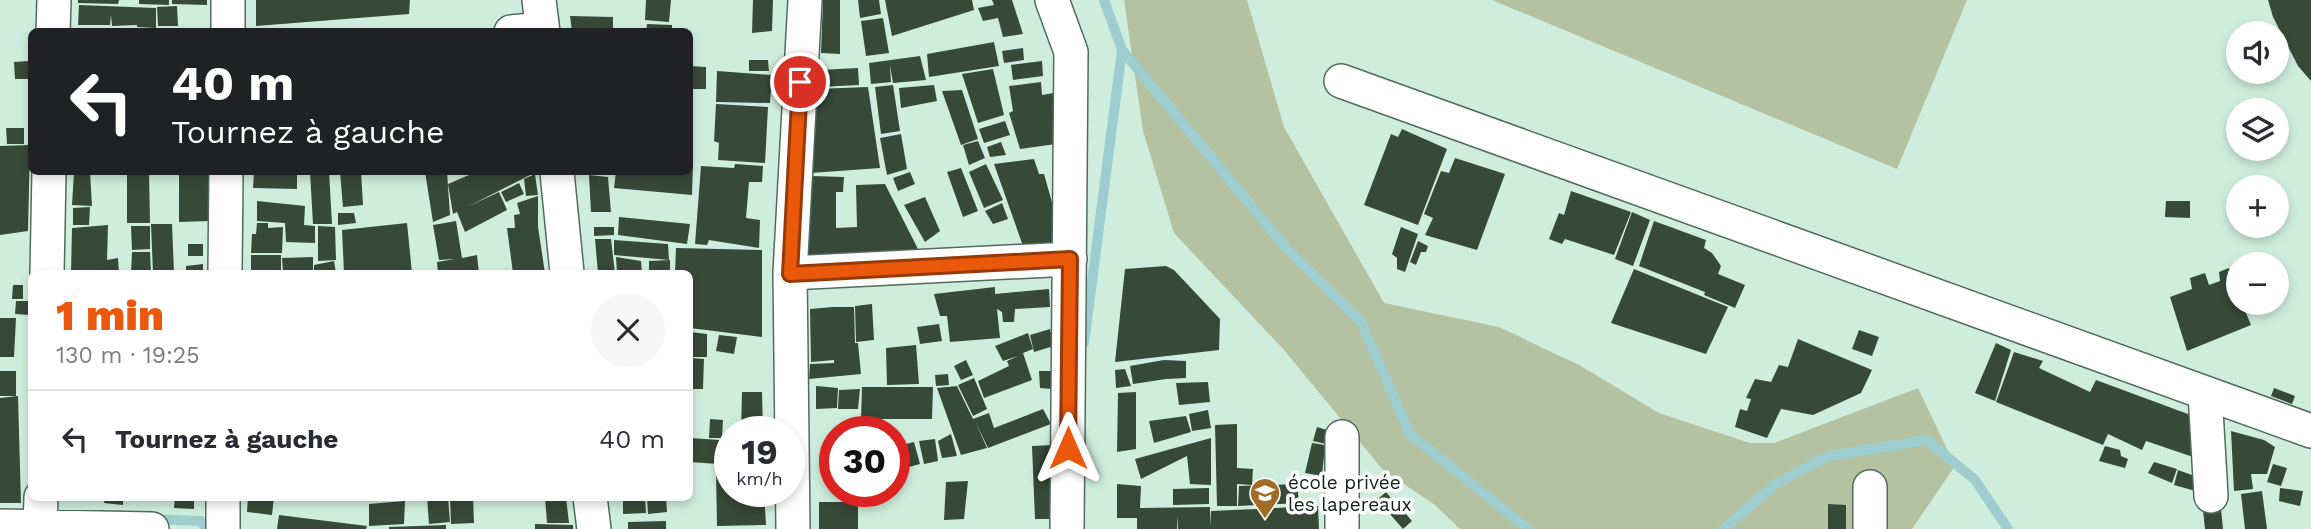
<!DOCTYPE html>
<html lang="fr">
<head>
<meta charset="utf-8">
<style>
  :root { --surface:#fff; --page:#f7f7f7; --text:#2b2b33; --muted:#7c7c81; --line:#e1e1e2; --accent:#ea580c }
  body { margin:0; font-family:"Work Sans",sans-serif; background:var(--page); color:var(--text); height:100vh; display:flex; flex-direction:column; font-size:26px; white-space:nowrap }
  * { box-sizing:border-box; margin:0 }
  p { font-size:23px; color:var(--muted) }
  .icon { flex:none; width:38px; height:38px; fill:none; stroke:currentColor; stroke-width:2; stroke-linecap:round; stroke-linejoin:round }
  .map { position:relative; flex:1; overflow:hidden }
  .details { position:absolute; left:28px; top:270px; width:665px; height:231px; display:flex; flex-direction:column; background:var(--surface); border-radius:10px; box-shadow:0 4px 10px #0003 }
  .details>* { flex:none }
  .hud { position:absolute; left:28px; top:28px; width:665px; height:147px; border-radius:10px; box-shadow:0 4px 10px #0003; background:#202124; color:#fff; overflow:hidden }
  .buttons { position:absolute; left:2226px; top:21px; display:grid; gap:14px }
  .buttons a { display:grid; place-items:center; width:63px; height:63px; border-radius:50%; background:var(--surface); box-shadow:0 4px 10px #0003; font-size:35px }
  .speed { position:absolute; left:714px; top:416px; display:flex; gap:14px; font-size:35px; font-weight:700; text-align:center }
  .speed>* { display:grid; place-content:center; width:91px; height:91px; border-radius:50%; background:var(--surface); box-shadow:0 4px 10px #0003; line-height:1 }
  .speed small { font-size:18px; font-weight:400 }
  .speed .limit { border:10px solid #d22; background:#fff; color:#111 }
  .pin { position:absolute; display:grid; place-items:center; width:60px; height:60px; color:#fff; margin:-30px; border:4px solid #fff; border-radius:50%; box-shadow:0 2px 7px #0007 }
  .me { position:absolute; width:77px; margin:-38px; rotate:0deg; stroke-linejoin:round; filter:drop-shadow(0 0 5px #0008) }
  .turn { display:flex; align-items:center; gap:24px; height:147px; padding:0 28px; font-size:32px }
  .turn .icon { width:91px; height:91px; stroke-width:2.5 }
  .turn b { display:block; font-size:49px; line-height:60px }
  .round { display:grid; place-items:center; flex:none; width:74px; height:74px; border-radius:37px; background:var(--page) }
  .overview { display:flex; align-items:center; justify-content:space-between; height:119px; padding:0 28px }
  h1 { font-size:42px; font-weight:800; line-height:52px; color:var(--accent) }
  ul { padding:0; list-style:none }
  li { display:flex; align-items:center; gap:21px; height:98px; padding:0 28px; border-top:2px solid var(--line) }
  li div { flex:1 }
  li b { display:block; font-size:26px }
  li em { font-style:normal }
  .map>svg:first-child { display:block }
  .green { fill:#b4c2a1 }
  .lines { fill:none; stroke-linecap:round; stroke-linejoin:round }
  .stream { stroke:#9ecdcf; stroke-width:10 }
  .building { fill:#374937 }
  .street-casing { stroke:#516c5e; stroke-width:36 }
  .street { stroke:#fff; stroke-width:33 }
  .route-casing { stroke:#983908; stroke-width:18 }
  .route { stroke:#ea580c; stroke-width:12 }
  .labels { text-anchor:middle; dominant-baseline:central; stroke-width:7; stroke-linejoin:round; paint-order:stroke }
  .poi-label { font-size:19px; fill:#141f19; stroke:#fff; text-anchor:start }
</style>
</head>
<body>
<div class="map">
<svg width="2311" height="529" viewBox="0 0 2311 529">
  <rect width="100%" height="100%" fill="#cfeddd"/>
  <!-- green -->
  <path class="green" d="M1124,0H1247L1284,127L1384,303L1499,327L1581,366L1659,413L1750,443H1774L1918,388L1955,466L1912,529H1460L1435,505L1383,470L1284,350L1174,233L1143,131Z
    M1492,0H1967L1897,169Z"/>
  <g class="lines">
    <!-- stream -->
    <path class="stream" d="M1104,0L1122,50L1287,249L1361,322L1410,434L1528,529
      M1084,343L1122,50
      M150,519L201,521L206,529
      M1723,529L1777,483L1828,456L1927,440L1975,480L2008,529"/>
  </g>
  <!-- building -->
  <path class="building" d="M78,0H119L118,4L78,3Z
    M139,0H169V5L139,4Z
    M172,0H207V5L172,4Z
    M256,0H410L409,14L256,26Z
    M646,0H671L669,22L645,20Z
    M753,0H773L772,31L752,33Z
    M823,0H840V54L821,53Z
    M858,0H879L881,14L860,18Z
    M885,0H972L974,10L892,36Z
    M992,0H1012L1023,34L1003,37L998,18L983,21L978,8L994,5Z
    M2268,0H2311V81L2298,66L2273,17Z
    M79,5L156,8V28L137,27V25L112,26L111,15L110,25H78Z
    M177,6L178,26H158L157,7Z
    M570,16L613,17V32H572Z
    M883,18L889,53L866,56L861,21Z
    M647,24L672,25V32H646Z
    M994,42L999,66L929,77L927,54Z
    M1023,48L1024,60L1004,63L1002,51Z
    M920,56L926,80L893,83L890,65L891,82L871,84L869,63Z
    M749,60H768L769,71H749Z
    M29,61L28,79H15L14,62Z
    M1042,61L1043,76L1013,80L1011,65Z
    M690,66L706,67V89H690Z
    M858,68L859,85L819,87V70Z
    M993,69L1004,115L978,123L962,74Z
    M717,71L772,75L770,103L716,102Z
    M1041,82L1042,95L1060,92L1063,143L1020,149L1009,113L1013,111L1009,86Z
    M893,85L900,131L881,134L875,87Z
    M934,85L937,101L901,108L899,88Z
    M868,87L880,168L811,173L816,89Z
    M962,90L978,139L961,145L942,91Z
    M716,104L768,107L765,163L718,160L719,143L714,141Z
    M1005,121L1010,135L984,143L979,129Z
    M6,128H24V144H7Z
    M1402,129L1447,149L1418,225L1364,205L1391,134L1398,137Z
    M901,134L907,169L887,175L880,138Z
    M978,141L985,158L969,165L963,145Z
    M1001,142L1006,155L990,157L987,147Z
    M30,145L28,231L0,235V146Z
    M1455,158L1505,174L1477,250L1425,235L1433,218L1424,214L1441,171L1449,173Z
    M1034,159L1039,174H1044L1053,206L1058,244L1023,246L994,164Z
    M690,163H693L692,195L614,188L616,172H690Z
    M735,164L763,166L762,182H749L746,218L760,220L759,248L709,240L707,245L695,244L701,166L734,168Z
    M986,164L1003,200L984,208L969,172Z
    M961,168L978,211L963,217L947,172Z
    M74,172H90L92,206L72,205Z
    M127,172H149L150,223H127Z
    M179,172H209V221L179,222Z
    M254,172H297V189L253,188Z
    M310,172H329L332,224H313Z
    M340,172H361L363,205L343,207Z
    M425,172H447L450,215L433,222Z
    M476,172H536L467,207L499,192L507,210L465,232L457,212L453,214L448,184Z
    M910,172L915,184L898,191L893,178Z
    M535,174L538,195L526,196L524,179Z
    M589,175L608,177L611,212H591Z
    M811,176L844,177L843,192H836V228L857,227L856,185L885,184L918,249L807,258Z
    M519,183L524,194L506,202L501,192Z
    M1571,191L1631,212L1614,255L1565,239L1562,244L1549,239L1559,213L1564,215Z
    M538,196V227L545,273H513L507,228H515L514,215L520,214L517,203Z
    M925,197L940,231L925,242L904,205Z
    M257,201L305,206L304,225L315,226V243L286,242L285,223L257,221Z
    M2166,201H2190V218L2165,217Z
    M1002,203L1008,219L993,224L985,211Z
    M90,207L89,225H73V208Z
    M1632,212L1650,220L1633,266L1615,259Z
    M338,213H354L356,223L338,225Z
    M619,217L690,224L687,244L618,235Z
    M456,221L462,258L477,255L479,273H438L437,262L455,259L439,260L433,225Z
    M1654,221L1706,240L1704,248L1712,253L1721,266L1718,274L1745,285L1735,308L1704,295L1705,292L1639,266Z
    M257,223H268V228L283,227L282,253H251L252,234H256Z
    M407,223L412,273H344L342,230Z
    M151,224H172L174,273H153Z
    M108,225L107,260L118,258L119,273H71L72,228Z
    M131,226H150V249L132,250Z
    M318,226L335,227L336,260L318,261Z
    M594,227H614V235L594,236Z
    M1401,227L1418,234L1405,272L1397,269V258L1392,254Z
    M595,239H611L615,273H598Z
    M614,240L668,244L669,260L614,255Z
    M1418,241L1428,246L1426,252H1421L1416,265L1410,262Z
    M188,244H203V256H188Z
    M676,248L762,250V337L690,328V273H675Z
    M132,252H150L151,273H131Z
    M251,255H281V273H251Z
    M313,257V273H283L282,258Z
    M616,257L641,261L642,273H617Z
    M670,260V273H649V261Z
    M334,261L336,273H314V265Z
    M203,264V273H186V266Z
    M1166,266L1174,270L1220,319L1219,350L1115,362L1125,269Z
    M2229,268L2238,293V303H2242L2251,325L2187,351L2170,297L2192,289L2190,278L2205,273L2209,285L2220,281L2219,272Z
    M1634,269L1728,307L1706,354L1611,323Z
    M13,285H23V299H12Z
    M995,287V294L1049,289L1050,307L1015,309L1014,322H1003L1002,312L997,309L1000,338L950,342L947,316H940L934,294Z
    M16,301H29V315L15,314Z
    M872,304L874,340L856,342L855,306Z
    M833,307H854L855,343H858L861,374L809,379L810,364L834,363V360L811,362L810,309Z
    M0,318H16L14,357H0Z
    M939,324L942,341L920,344L917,327Z
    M1050,329L1054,346L1034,352L1030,335Z
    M1859,330L1879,337L1872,356L1852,349Z
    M690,332L707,334V357H690Z
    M1028,333L1033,349L1023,353L1032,380L984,398L978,381L1009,366L1007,361L1018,356L1003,361L995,346Z
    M719,335L737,337L734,354L716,351Z
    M1798,339L1872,370L1861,393L1813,415L1781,409L1767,438L1735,427L1740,409L1747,411L1751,399L1746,398L1755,379L1771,382L1779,365L1788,367Z
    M1996,343L2011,350L1995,401L1975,393Z
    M916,345L919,384L887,385L886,348Z
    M2014,352L2043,361L2039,368L2090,392L2096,380L2196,417V458L2146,441L2142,450L2108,434L2103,445L1996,402Z
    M690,358L704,359L703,389H690Z
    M966,360L973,375L961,380L954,366Z
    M1164,360L1186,361V378L1166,379L1133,384L1130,366Z
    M1125,369L1131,386L1116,388L1115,370Z
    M0,371H16V396H0Z
    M1039,371H1064V390L1040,388Z
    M948,374L949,385L936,386L935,375Z
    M974,378L987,409L973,416L958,385Z
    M1208,382L1210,402L1179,405L1176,383Z
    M816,386L838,388L837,408L816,409Z
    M957,386L973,419L989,413L994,428L1043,409L1051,424L988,448L975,421L987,448L961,455L937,388Z
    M862,387H933L932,419H861Z
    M2274,388L2295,396L2292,404L2271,396Z
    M860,389L858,409H838L839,390Z
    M742,392H762L763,432L741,431Z
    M1136,392V449L1117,452L1118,393Z
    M18,396L21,503H0V398Z
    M1208,410L1211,428L1192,431L1189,414Z
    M1186,416L1191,432L1154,443L1149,421Z
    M710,419L723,420L722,438H709Z
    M1237,424V468L1253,469L1252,485L1237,484V506H1217L1215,425Z
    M1317,427L1327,430L1326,444L1313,441Z
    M2231,431L2264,440L2275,447L2267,474H2251L2253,489L2234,491Z
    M951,434L957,456L942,458L938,441Z
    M690,438L720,440L718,464L690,462Z
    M1211,438V485L1190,484L1187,456L1141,479L1135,459Z
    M935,439L938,461L924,464L919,441Z
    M914,442L920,464L894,471V447Z
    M1312,443L1325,445L1322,476L1305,473Z
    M1053,445L1054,519H1035L1032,446Z
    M2105,446L2120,450L2121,456L2128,459L2125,468L2099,461Z
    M728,454L730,455V492H764L766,525L717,526L716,470H727Z
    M2154,462L2177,469L2172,483L2148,473Z
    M2273,464L2287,468L2281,486L2267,482Z
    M2178,470L2203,479L2199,492L2174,485Z
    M968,481L964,519L944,520L946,482Z
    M1117,484L1141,486L1140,508L1210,507V527L1211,511L1318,506L1319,529H1178L1177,515V529H1137V518H1117Z
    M1297,484L1299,503L1238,506L1239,486Z
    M1209,488V504L1173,505V489Z
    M2280,488L2303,491L2300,506L2279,501Z
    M2262,491L2267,529H2245L2241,494Z
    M1386,492L1397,505L1389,511L1379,498Z
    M105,497H123V505L104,503Z
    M175,497H194V509L174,508Z
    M248,497H274L272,515L247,512Z
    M427,497H448L450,522L429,524Z
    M450,497H473L474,523L451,524Z
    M545,497H566L569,523H547Z
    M623,497H645L646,513L623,514Z
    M647,497H666L667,512L648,514Z
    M405,501L404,524L369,526V504Z
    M819,502H858V529H819Z
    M1828,504L1846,505V529H1828Z
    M1399,506L1412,521L1403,529L1389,513Z
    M2221,509L2223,529H2205L2203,510Z
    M279,515L367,526L366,529H277Z
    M666,521V529H628V522Z
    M535,524L573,525V529H535Z
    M446,525V529H389V527Z"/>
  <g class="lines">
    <!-- street casing -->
    <g class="street-casing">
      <path id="street" d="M539,0L543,32
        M1052,0L1071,52L1067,529
        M53,32L54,0
        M228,32V0
        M511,32L542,29
        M1341,81L2311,431
        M557,172L567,273
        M47,273L49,172
        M225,273L226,172
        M790,273L1070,259
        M2205,393L2211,496
        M1342,437V529
        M1870,487V529
        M590,497L594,529
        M0,526L152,529
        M40,527L41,497
        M223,529V497
        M793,529L790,273L805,0"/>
    </g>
    <!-- street -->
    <use href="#street" class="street"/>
  </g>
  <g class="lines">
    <!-- route casing -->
    <g class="route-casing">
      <path id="route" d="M800,82L790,274L1070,259L1068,448"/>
    </g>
    <!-- route -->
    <use href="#route" class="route"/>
  </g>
  <!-- icons -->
  <defs>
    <g id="school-pin" transform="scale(1.575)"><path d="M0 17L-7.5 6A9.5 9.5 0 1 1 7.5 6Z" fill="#a16d25" stroke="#fff"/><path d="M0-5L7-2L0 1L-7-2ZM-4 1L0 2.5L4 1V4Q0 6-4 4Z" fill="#fff"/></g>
  </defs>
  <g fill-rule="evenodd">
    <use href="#school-pin" x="1265" y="493"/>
  </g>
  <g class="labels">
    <!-- poi labels -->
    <g class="poi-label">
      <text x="1288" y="482">école privée<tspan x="1288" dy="22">les lapereaux</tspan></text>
    </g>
  </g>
</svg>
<div class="buttons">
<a><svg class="icon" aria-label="sound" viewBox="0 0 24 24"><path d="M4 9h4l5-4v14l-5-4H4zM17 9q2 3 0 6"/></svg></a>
<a><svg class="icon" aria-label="layers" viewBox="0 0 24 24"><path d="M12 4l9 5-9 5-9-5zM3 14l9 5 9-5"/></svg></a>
<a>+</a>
<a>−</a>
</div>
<div class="speed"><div>19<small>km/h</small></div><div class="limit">30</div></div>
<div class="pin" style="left:800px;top:82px;background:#d93025"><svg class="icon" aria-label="arrive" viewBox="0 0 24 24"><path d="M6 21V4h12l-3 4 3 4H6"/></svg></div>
<svg class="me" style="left:1068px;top:448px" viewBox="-20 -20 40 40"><path d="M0-17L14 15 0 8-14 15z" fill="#ea580c" stroke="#fff" stroke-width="4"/></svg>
<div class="hud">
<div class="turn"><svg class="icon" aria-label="left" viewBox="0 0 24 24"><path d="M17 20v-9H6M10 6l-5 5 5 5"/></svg><div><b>40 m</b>Tournez à gauche</div></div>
</div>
<section class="details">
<div class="overview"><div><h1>1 min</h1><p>130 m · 19:25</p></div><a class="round"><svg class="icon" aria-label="close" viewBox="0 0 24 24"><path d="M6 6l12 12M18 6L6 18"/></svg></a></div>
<ul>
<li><svg class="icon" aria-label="left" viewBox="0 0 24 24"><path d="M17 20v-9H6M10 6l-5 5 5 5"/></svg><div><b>Tournez à gauche</b></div><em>40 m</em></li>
</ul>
</section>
</div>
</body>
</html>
